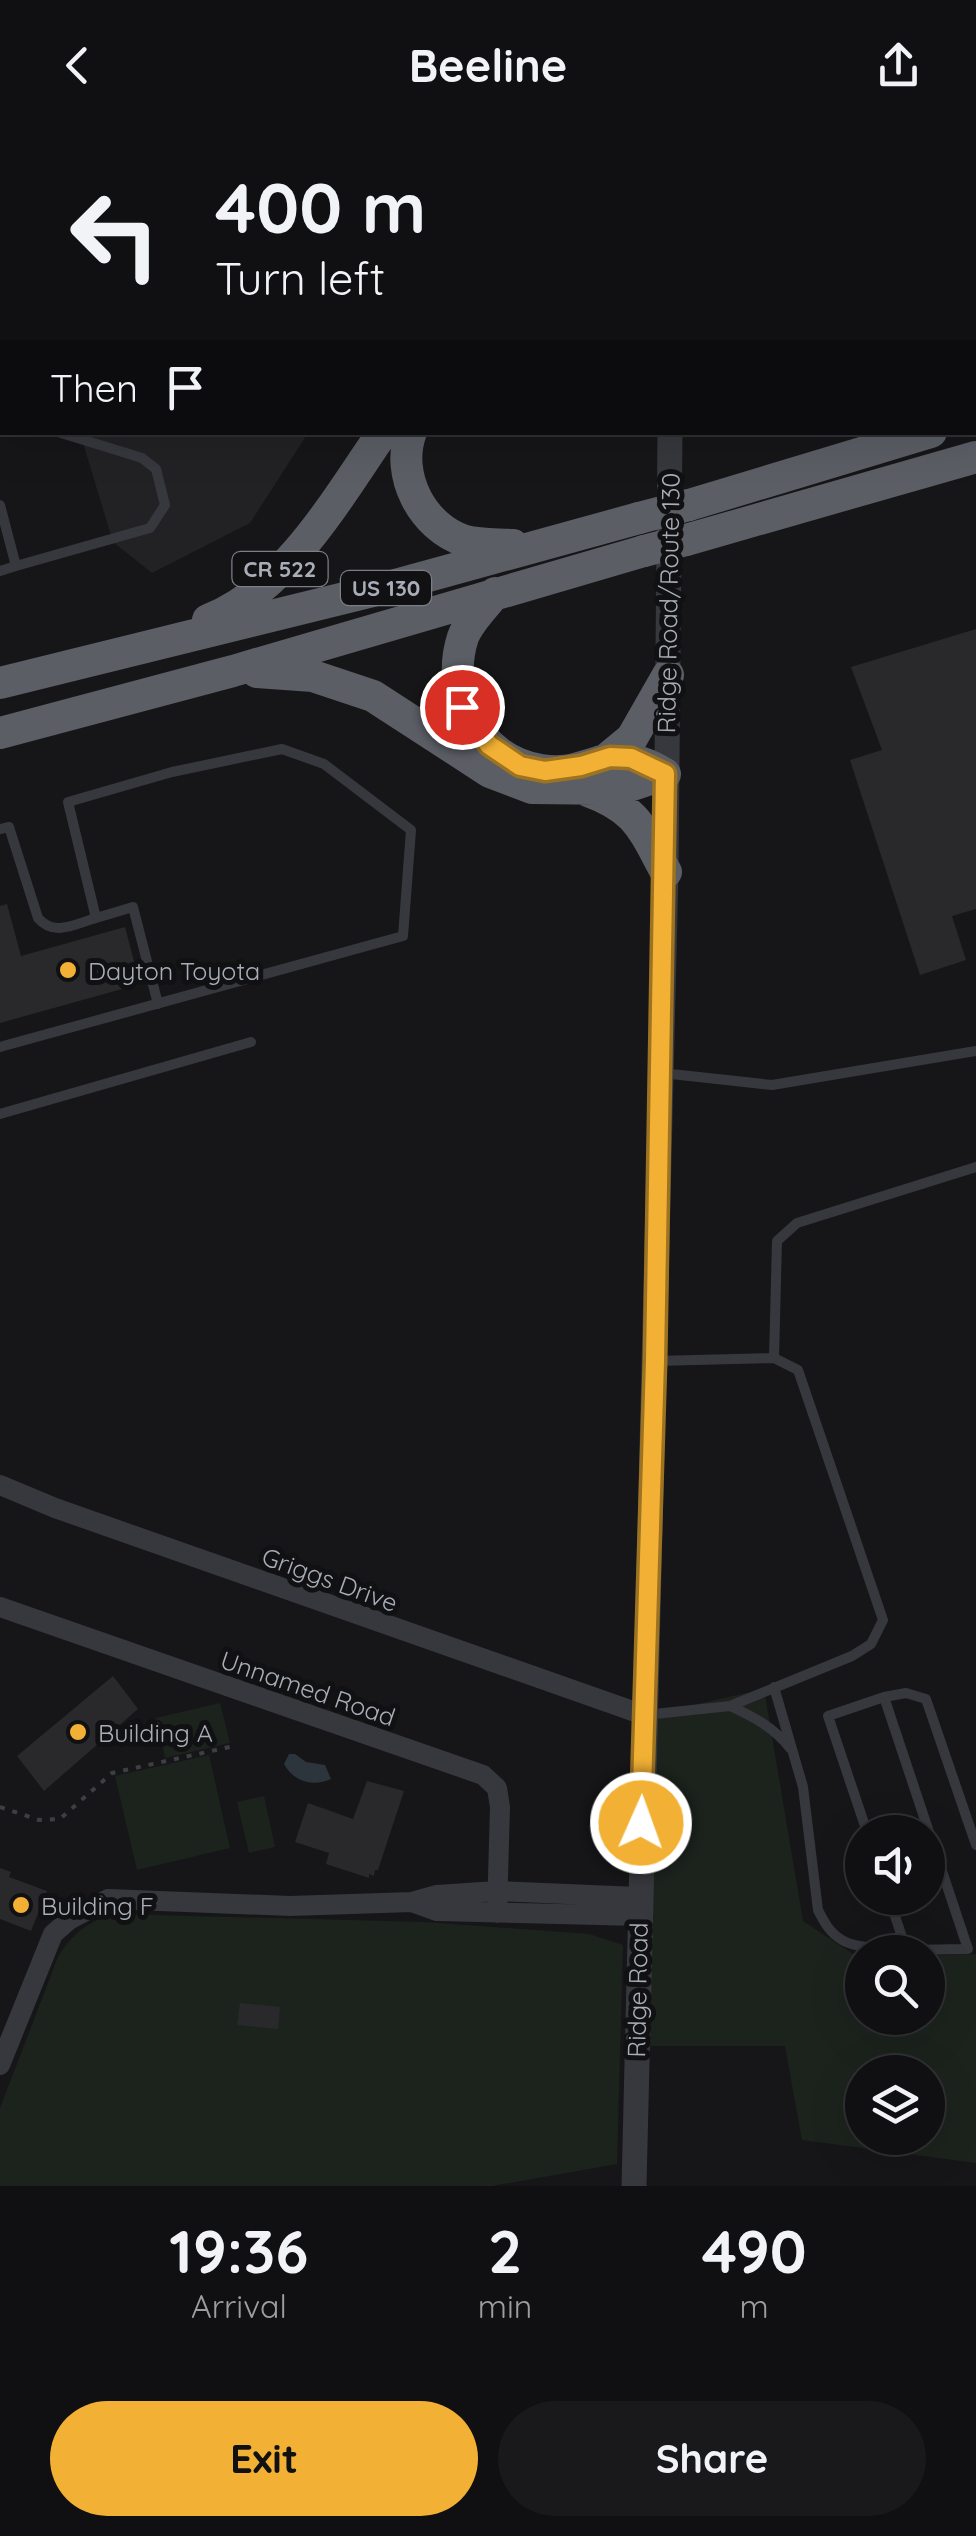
<!DOCTYPE html>
<html lang="en">
<head>
<meta charset="utf-8">
<style>
  :root { --surface:#101012; --page:#19191b; --text:#f1f3f6; --muted:#9c9d9f; --line:#303032; --accent:#f2b134 }
  body { margin:0; font-family:Quicksand,sans-serif; background:var(--page); color:var(--text); height:100vh; display:flex; flex-direction:column; font-size:38px; white-space:nowrap }
  * { box-sizing:border-box; margin:0 }
  p { font-size:32px; color:var(--muted) }
  .icon { flex:none; width:55px; height:55px; fill:none; stroke:currentColor; stroke-width:2; stroke-linecap:round; stroke-linejoin:round }
  .map { position:relative; height:2056px; overflow:hidden }
  .drawer { display:flex; flex-direction:column; background:var(--surface); flex:1 }
  .drawer>* { flex:none }
  .banner { position:absolute; left:0px; top:0px; width:978px; height:305px; box-shadow:0 10px 40px #0002,0 0 0 2px var(--line); background:#101012; color:var(--text); overflow:hidden }
  .tools { position:absolute; left:845px; top:1685px; display:grid; gap:20px }
  .tools a { display:grid; place-items:center; width:100px; height:100px; border-radius:50%; background:var(--surface); box-shadow:0 10px 40px #0002,0 0 0 2px var(--line); font-size:50px }
  .pin { position:absolute; display:grid; place-items:center; width:85px; height:85px; color:#fff; margin:-42px; border:5px solid #fff; border-radius:50%; box-shadow:0 2px 10px #0007 }
  .me { position:absolute; width:110px; margin:-55px; rotate:2deg; stroke-linejoin:round; filter:drop-shadow(0 0 8px #0008) }
  .turn { display:flex; align-items:center; gap:35px; height:210px; padding:0 50px; font-size:45px }
  .turn .icon { width:130px; height:130px; stroke-width:2.5 }
  .turn b { display:block; font-size:70px; line-height:85px }
  .then { display:flex; align-items:center; height:95px; padding:0 50px; background:#0003; gap:20px; font-size:38px }
  .eta { display:flex; justify-content:space-evenly; align-items:center; height:170px; text-align:center }
  .eta b { font-size:60px; font-weight:700; line-height:70px }
  .cta { display:flex; gap:20px; margin-top:auto; padding:20px 50px }
  .cta a { flex:1; height:115px; border-radius:60px; background:var(--accent); color:#111; font-size:40px; font-weight:700; line-height:115px; text-align:center }
  .cta a+a { background:var(--page); color:var(--text) }
  header { display:flex; justify-content:space-between; align-items:center; height:130px; padding:0 50px; background:var(--surface); font-size:45px; font-weight:700 }
  .map>svg:first-child { display:block }
  .built { fill:#222225 }
  .green { fill:#1c231d; fill-rule:evenodd }
  .water { fill:#2c353c }
  .building { fill:#29292c }
  .lines { fill:none; stroke-linecap:round; stroke-linejoin:round }
  .path { stroke:#3d3f44; stroke-width:4; stroke-dasharray:5 8; stroke-linecap:butt }
  .service { stroke:#37383d; stroke-width:10 }
  .minor { stroke:#37383d; stroke-width:20 }
  .tertiary { stroke:#37383d; stroke-width:25 }
  .trunk { stroke:#5b5e65; stroke-width:32 }
  .trunk-bridge { stroke:#5b5e65; stroke-width:32 }
  .route-casing { stroke:#9d7322; stroke-width:25 }
  .route { stroke:#f2b134; stroke-width:18 }
  .poi-dot { fill:#f2b134; stroke:#111113; stroke-width:4 }
  .labels { text-anchor:middle; dominant-baseline:central; stroke-width:10; stroke-linejoin:round; paint-order:stroke }
  .shield { fill:#111113; stroke:#7b7e86; stroke-width:2.5 }
  .shield-label { font-size:22px; font-weight:bold; fill:#a8adb8 }
  .street-label { font-size:25px; fill:#a8adb8; stroke:#111113 }
  .poi-label { font-size:25px; fill:#a8adb8; stroke:#111113; text-anchor:start }
</style>
</head>
<body>
<header><svg class="icon" aria-label="back" viewBox="0 0 24 24"><path d="M15 5l-7 7 7 7"/></svg>Beeline<svg class="icon" aria-label="share" viewBox="0 0 24 24"><path d="M12 15V3M7 8l5-5 5 5M5 13v7h14v-7"/></svg></header>
<div class="map">
<svg width="976" height="2056" viewBox="0 0 976 2056">
  <rect width="100%" height="100%" fill="#161618"/>
  <!-- built -->
  <path class="built" d="M0,0H432L2,2V223Z
    M774,0H976V235L975,2H774Z
    M80,303H308L250,393L152,443L113,412Z"/>
  <!-- green -->
  <path class="green" d="M764,1559L803,1791L862,1830V1888H928V1826L976,1824V2033L802,2010L785,1916H644L653,1584ZM862,1942H928V2008H862Z
    M220,1573L230,1613L165,1628L156,1588Z
    M209,1625L230,1718L137,1740L115,1646Z
    M264,1666L275,1717L249,1723L237,1672Z
    M114,1784L424,1792L589,1804L623,1815L617,2034L492,2056H0V1978L58,1827C72,1804 87,1792 114,1784Z"/>
  <!-- water -->
  <path class="water" d="M289,1624H295L306,1632L325,1635L331,1649C313,1657 294,1652 284,1634Z"/>
  <!-- building -->
  <path class="building" d="M976,499V779L952,786L966,830L920,845L850,630L882,620L851,537Z
    M7,774L21,826L125,797L140,854L0,893V776Z
    M113,1546L138,1579L44,1661L17,1626Z
    M367,1651L404,1661L378,1740H375L374,1746L369,1744V1748L326,1734L329,1723L295,1712L308,1673L353,1689Z
    M0,1738L11,1742L9,1747L47,1761L31,1801L0,1789Z
    M240,1873L280,1877L278,1899L237,1895Z"/>
  <g class="lines">
    <!-- path -->
    <path class="path" d="M0,1677L39,1690L60,1689L112,1643L234,1616"/>
    <!-- service -->
    <path class="service" d="M414,2L415,0
      M975,148H976
      M975,221H976
      M0,287H2
      M0,375L16,436L0,441
      M16,436L150,398L165,375L156,339L142,328L58,302
      M0,699L9,697L38,788C54,807 75,794 96,788L68,672L172,642L282,619L324,634L411,700L403,806L0,917
      M96,788L133,777L158,874
      M662,943L772,955L976,921
      M0,984L251,912
      M774,1228L777,1111L797,1093L976,1037
      M774,1557L803,1657L818,1780C824,1792 830,1803 842,1810C866,1824 939,1819 968,1819L884,1567L828,1586L867,1702
      M884,1567L906,1563L926,1569L976,1715
      M730,1576C754,1587 773,1597 790,1618
      M645,1585L730,1576L852,1526L871,1514L883,1490L798,1240L774,1228L655,1231
      M889,1768L906,1819"/>
    <!-- minor -->
    <path class="minor" d="M0,1355L55,1378L644,1585
      M0,1477L483,1645L497,1658L500,1677L497,1783
      M412,1772L437,1781L638,1786
      M0,1935L53,1804L69,1790L108,1769L290,1776L412,1772L437,1765L497,1761L638,1767"/>
    <!-- tertiary -->
    <path class="tertiary" d="M676,2L677,0
      M634,2056L666,742L670,302"/>
    <!-- trunk -->
    <path class="trunk" d="M975,289H976
      M411,302C395,345 422,397 465,411C479,415 498,414 513,415
      M689,375L931,302
      M686,410L976,327
      M495,463C485,476 469,491 463,507C444,565 478,630 541,640C594,649 604,607 665,644
      M208,490C285,461 338,367 383,302
      M257,542L313,546L373,566L490,642L532,658L620,659L665,644
      M0,553L381,459L639,388
      M0,603L233,541L644,421
      M609,627L632,608L668,545
      M588,661C637,679 642,698 666,742"/>
    <!-- trunk-bridge -->
    <path class="trunk-bridge" d="M639,388L689,375
      M644,421L686,410"/>
  </g>
  <g class="lines">
    <!-- route casing -->
    <g class="route-casing">
      <path id="route" d="M462,577L489,615L520,636L545,641L581,636L610,627L631,628L665,644L655,1231L641,1693"/>
    </g>
    <!-- route -->
    <use href="#route" class="route"/>
  </g>
  <!-- markers -->
  <g class="poi-dot">
    <circle cx="68" cy="840" r="10"/>
    <circle cx="78" cy="1602" r="10"/>
    <circle cx="21" cy="1775" r="10"/>
  </g>
  <g class="labels">
    <!-- shield labels -->
    <g class="shield">
      <rect x="232.5" y="422" width="95" height="34" rx="8"/>
      <rect x="341" y="441" width="90" height="34" rx="8"/>
    </g>
    <g class="shield-label">
      <text x="280" y="439">CR 522</text>
      <text x="386" y="458">US 130</text>
    </g>
    <!-- street labels -->
    <g class="street-label">
      <text transform="translate(668 473) rotate(-89)">Ridge Road/Route 130</text>
      <text transform="translate(330 1449) rotate(20)">Griggs Drive</text>
      <text transform="translate(308 1558) rotate(19)">Unnamed Road</text>
      <text transform="translate(637 1860) rotate(-89)">Ridge Road</text>
    </g>
    <!-- poi labels -->
    <g class="poi-label">
      <text x="88" y="840">Dayton Toyota</text>
      <text x="98" y="1602">Building A</text>
      <text x="41" y="1775">Building F</text>
    </g>
  </g>
</svg>
<div class="tools">
<a><svg class="icon" aria-label="sound" viewBox="0 0 24 24"><path d="M4 9h4l5-4v14l-5-4H4zM17 9q2 3 0 6"/></svg></a>
<a><svg class="icon" aria-label="search" viewBox="0 0 24 24"><circle cx="10" cy="10" r="6"/><path d="M15 15l6 6"/></svg></a>
<a><svg class="icon" aria-label="layers" viewBox="0 0 24 24"><path d="M12 4l9 5-9 5-9-5zM3 14l9 5 9-5"/></svg></a>
</div>
<div class="pin" style="left:462px;top:577px;background:#d93025"><svg class="icon" aria-label="arrive" viewBox="0 0 24 24"><path d="M6 21V4h12l-3 4 3 4H6"/></svg></div>
<svg class="me" style="left:641px;top:1693px" viewBox="-20 -20 40 40"><circle r="17" fill="#f2b134" stroke="#fff" stroke-width="3"/><path d="M0-11L8 9 0 5-8 9z" fill="#fff"/></svg>
<div class="banner">
<div class="turn"><svg class="icon" aria-label="left" viewBox="0 0 24 24"><path d="M17 20v-9H6M10 6l-5 5 5 5"/></svg><div><b>400 m</b>Turn left</div></div>
<div class="then">Then<svg class="icon" aria-label="arrive" viewBox="0 0 24 24"><path d="M6 21V4h12l-3 4 3 4H6"/></svg></div>
</div>
</div>
<section class="drawer">
<div class="eta">
<div><b>19:36</b><p>Arrival</p></div>
<div><b>2</b><p>min</p></div>
<div><b>490</b><p>m</p></div>
</div>
<div class="cta"><a>Exit</a><a>Share</a></div>
</section>
</body>
</html>
